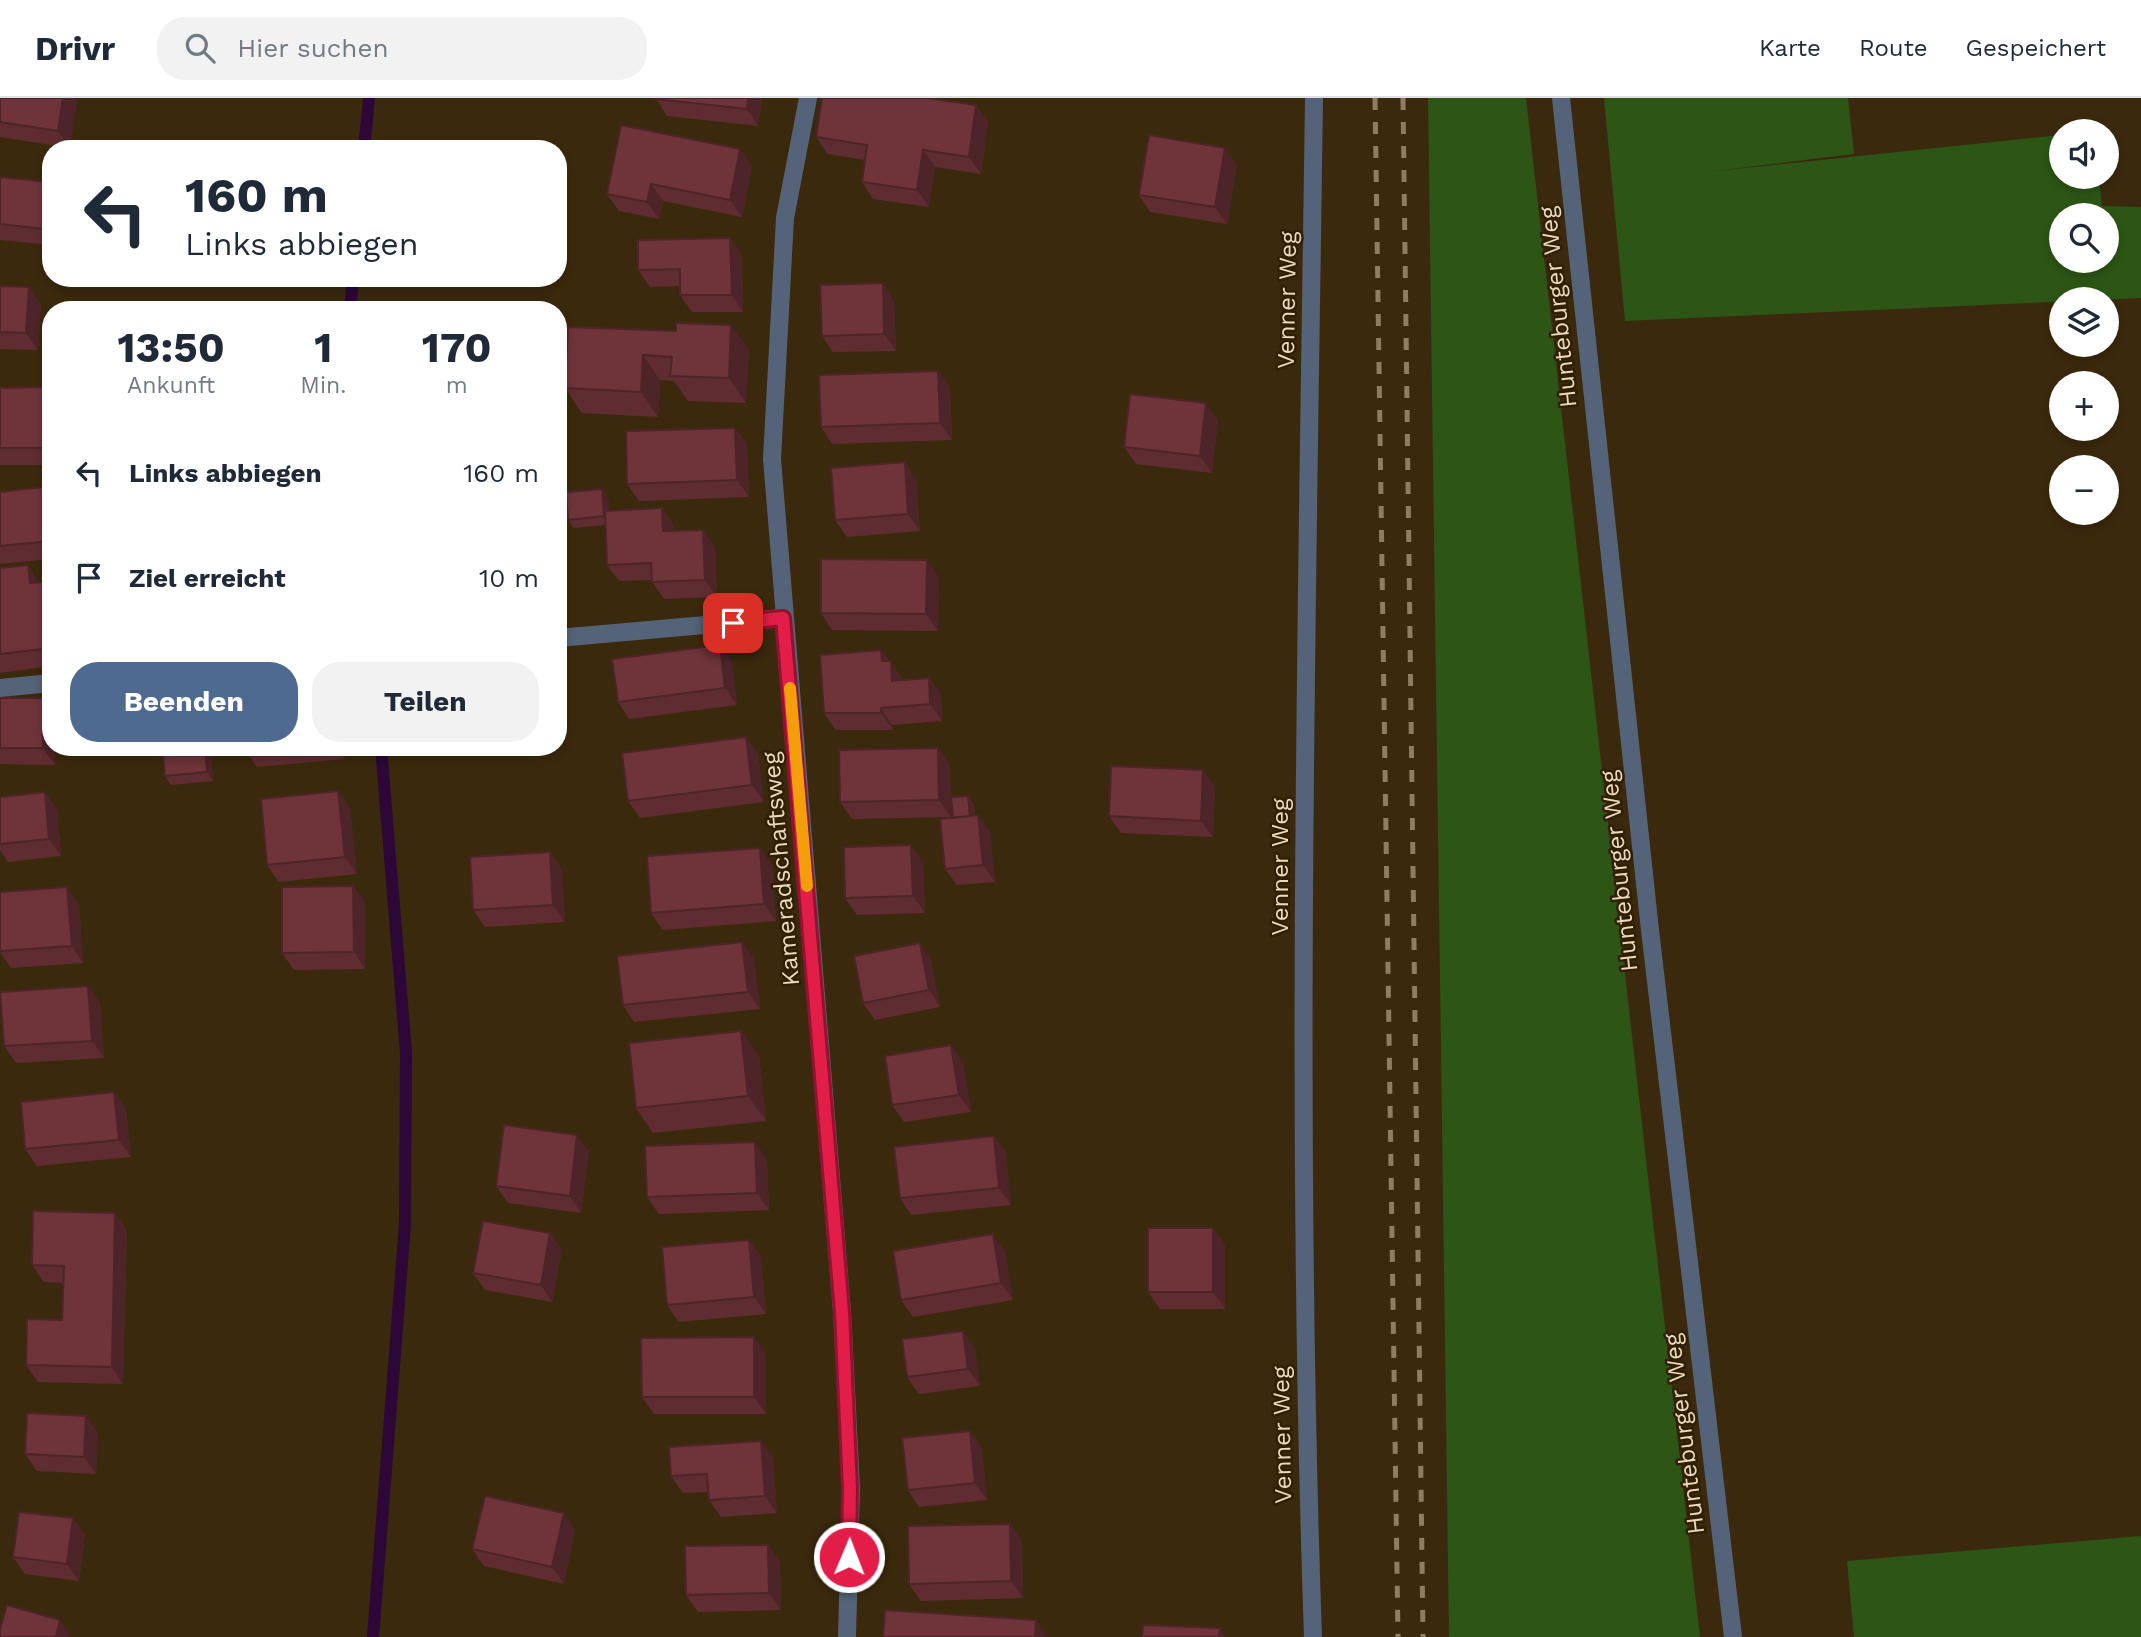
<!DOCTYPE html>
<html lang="de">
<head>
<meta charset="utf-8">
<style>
  :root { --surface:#fff; --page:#f2f2f3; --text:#1f2937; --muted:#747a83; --line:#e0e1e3; --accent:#4f6a90 }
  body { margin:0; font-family:"Work Sans",sans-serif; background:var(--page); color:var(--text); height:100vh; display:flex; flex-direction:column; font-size:26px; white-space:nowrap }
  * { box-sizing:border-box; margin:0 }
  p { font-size:23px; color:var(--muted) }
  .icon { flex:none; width:38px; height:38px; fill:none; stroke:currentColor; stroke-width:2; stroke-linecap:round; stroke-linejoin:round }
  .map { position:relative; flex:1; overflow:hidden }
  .sheet { position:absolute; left:42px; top:203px; width:525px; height:455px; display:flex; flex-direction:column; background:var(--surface); border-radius:28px; box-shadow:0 4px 10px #0003 }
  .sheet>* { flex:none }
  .top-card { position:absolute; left:42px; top:42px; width:525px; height:147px; border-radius:28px; box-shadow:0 4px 10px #0003; background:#fff; color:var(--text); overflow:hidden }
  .fabs { position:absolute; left:2049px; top:21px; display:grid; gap:14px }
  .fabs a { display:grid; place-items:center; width:70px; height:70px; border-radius:50%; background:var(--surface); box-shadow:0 4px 10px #0003; font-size:35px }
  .pin { position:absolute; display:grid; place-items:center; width:60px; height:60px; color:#fff; margin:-30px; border-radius:14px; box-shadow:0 4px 10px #0006 }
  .me { position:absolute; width:77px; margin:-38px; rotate:1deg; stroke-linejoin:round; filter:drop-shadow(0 0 5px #0008) }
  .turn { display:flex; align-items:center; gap:24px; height:147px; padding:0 28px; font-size:32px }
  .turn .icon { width:91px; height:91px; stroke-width:2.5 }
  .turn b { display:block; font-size:49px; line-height:60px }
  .eta { display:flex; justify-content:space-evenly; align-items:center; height:119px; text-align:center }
  .eta b { font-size:42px; font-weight:700; line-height:49px }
  .action { display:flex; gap:14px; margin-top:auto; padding:14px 28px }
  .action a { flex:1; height:80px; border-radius:28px; background:var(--accent); color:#fff; font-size:28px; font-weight:700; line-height:80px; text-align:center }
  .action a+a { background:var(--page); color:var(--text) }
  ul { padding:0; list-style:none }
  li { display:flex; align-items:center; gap:21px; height:105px; padding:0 28px }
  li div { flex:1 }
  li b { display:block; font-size:26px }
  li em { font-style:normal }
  header { display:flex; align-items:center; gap:42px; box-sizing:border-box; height:98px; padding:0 35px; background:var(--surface); border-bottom:2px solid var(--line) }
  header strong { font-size:33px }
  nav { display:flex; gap:38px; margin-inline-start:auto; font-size:24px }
  .search { width:490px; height:63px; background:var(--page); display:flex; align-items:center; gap:18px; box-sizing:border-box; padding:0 24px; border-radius:28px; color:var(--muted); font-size:26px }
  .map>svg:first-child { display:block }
  .green { fill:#2d5616; fill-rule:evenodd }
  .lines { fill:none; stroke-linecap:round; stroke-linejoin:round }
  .stream { stroke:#2c0738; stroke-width:12 }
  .service { stroke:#546377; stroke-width:18 }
  .minor { stroke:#546377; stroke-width:18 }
  .rail { stroke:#8f7c61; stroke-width:5; stroke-dasharray:12 12; stroke-linecap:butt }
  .wall { fill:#5f2d31 }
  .shaded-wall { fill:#4d2428 }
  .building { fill:#6e3439; stroke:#4d2428; stroke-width:2 }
  .route-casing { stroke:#92132f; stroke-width:18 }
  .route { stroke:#e11d48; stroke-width:12 }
  .slow { stroke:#f59e0b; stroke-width:12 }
  .labels { text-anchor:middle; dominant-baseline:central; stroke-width:5; stroke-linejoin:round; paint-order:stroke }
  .street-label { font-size:24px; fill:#ebd8be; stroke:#311f03 }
</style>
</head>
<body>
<header>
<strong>Drivr</strong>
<div class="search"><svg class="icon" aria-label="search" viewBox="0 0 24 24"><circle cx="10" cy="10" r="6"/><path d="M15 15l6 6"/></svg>Hier suchen</div>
<nav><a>Karte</a><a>Route</a><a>Gespeichert</a></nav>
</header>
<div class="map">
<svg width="2141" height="1539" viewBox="0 0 2141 1539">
  <rect width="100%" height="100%" fill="#3b290d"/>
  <!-- green -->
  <path class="green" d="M1428,0H1526L1700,1539H1449Z
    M1604,0H1848L1854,56L1716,73L2061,37L2062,79H2099L2102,108L2141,109V200L1625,223ZM2062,117H2107V163H2062Z
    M2141,1438V1539H1854L1847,1463Z"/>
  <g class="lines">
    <!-- stream -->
    <path class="stream" d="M364,51L369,0
      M350,212L353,180
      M373,1539L405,1126L406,955L381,649"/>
    <!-- service -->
    <path class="service" d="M558,540L783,520
      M0,590L51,585"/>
    <!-- minor -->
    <path class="minor" d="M808,0L785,120L772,361L842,1214L851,1390L847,1539
      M1561,0L1650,832L1733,1539
      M1313,1539C1295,1026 1307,513 1314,0"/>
    <!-- rail -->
    <path class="rail" d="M1375,0L1398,1539
      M1403,0L1423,1539"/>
  </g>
  <!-- wall -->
  <path class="wall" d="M0,0L77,4L70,50L0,39Z
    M656,0H762L758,28L667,18Z
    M976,7L988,24L981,76L935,69L929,109L873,101L862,84L865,62L828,56L816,39Z
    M621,27L752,68L742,119L663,103L659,121L619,113L607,96Z
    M1225,50L1237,67L1227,126L1150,114L1139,97Z
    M0,79L51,87V147L0,142Z
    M730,140L742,157L743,214H692L680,197V188L650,189L638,172Z
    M0,188L41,206L38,252L0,251Z
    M894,202L896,253L833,254L822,238Z
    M568,229L749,252L746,305L688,303L674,283L660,282L658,319L582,315L565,290Z
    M938,273L950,290L952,342L832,346L821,329Z
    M0,290L51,294V367H0Z
    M1218,322L1212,375L1136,366L1124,349Z
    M735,330L747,346L749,399L639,403L627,386Z
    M905,364L916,381L920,433L847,439L835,422Z
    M51,388V461L0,466V394Z
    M602,391L608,400L609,413L662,410L674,427V433L715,449L717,499L664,501L652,484V482L619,483L607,467L605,427L574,430L568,422Z
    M0,470L40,484L51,483V568L0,575Z
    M939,479L938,533L832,532L821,515Z
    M881,552L902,580L903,582L929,580L941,597L942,623L892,627L893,632H836L824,615Z
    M732,564L737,607L629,621L618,604Z
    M0,600H44L51,610V649H55V667L0,666Z
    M746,639L758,656L764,704L640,720L628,703Z
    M210,649L213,683L171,687L165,678Z
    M245,649H344L345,661L257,669L245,652Z
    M950,667L951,719L852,721L840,704Z
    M1203,672L1215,689L1213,739L1121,735L1109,718Z
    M0,699L57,711L61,758L8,764L0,752Z
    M974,706L975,718L990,734L995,784L957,787L945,771L953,720Z
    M350,710L357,776L279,784L267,767Z
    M550,754L562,771L565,824L485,829L473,812Z
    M923,763L925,815L857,817L845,800Z
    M772,767L776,823L663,832L651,815Z
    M353,788L365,805V871L294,872L282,855Z
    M0,794L79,806L83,865L11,870L0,854Z
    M742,844L754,861L760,911L634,924L623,907Z
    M931,862L940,909L875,922L863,905Z
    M88,888L100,905L104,960L16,965L4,948Z
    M741,933L759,958L766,1023L653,1035L636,1010Z
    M951,947L963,964L971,1014L904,1024L892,1007Z
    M126,1011L131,1059L37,1068L25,1051Z
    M994,1038L1006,1055L1011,1107L911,1117L900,1100Z
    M589,1054L581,1115L508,1105L496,1088Z
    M767,1061L769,1112L659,1116L647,1099Z
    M115,1115L127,1132L123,1286L38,1284L26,1267L62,1222L63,1185L44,1184L32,1167Z
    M1213,1130L1225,1147V1211H1160L1148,1194Z
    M550,1135L562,1152L552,1204L485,1192L473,1175Z
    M749,1142L761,1159L766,1216L679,1224L667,1207Z
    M1005,1153L1013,1202L913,1219L901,1202Z
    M975,1250L980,1288L919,1296L907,1279Z
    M766,1256V1316H654L642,1299Z
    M98,1335L96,1376L37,1373L25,1356Z
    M982,1350L987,1402L919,1409L908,1392Z
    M773,1359L777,1415L721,1419L709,1402L708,1394L683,1395L671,1378Z
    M575,1432L564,1486L484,1468L472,1451Z
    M85,1437L79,1483L25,1476L13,1459Z
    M1022,1442L1023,1500L921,1503L909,1486Z
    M768,1447L780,1464L781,1512L698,1514L686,1497Z"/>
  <!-- shaded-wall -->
  <path class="shaded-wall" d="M63,0H75L77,4L70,50L58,33Z
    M748,0H762L758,28L747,11Z
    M976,7L988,24L981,76L969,59Z
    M1225,50L1237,67L1227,126L1215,109Z
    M740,51L752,68L742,119L730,102Z
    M923,52L935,69L929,109L917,92Z
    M49,84L51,87V140L44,131Z
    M651,86L663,103L659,121L647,104Z
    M730,140L742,157L743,214L732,197Z
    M883,185L894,202L896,253L884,236Z
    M29,189L41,206L38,252L26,235Z
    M731,227L749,252L746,305L729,280Z
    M643,257L660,282L658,319L641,294Z
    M938,273L950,290L952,342L940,325Z
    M47,289L51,294V354L47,350Z
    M1206,305L1218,322L1212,375L1200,358Z
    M735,330L747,346L749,399L737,382Z
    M905,364L916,381L920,433L908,416Z
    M602,391L608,400L610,427L604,418Z
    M662,410L674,427L675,450L663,433Z
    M703,432L715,449L717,499L705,482Z
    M927,462L939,479L938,533L926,516Z
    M28,467L39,484L30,485Z
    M720,547L732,564L737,607L725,590Z
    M881,552L891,567V563L902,580L904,600L892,583L882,563Z
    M929,580L941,597L942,623L930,606Z
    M44,600L51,610V649H55V667L43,650Z
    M558,606L560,608L561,647L558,643Z
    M881,610L892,627L893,632L881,615Z
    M746,639L758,656L764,704L752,687Z
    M205,649H210L213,683L207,674Z
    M337,649H344L345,661Z
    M938,650L950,667L951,719L939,702Z
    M1203,672L1215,689L1213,739L1201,723Z
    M338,693L350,710L357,776L345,759Z
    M45,694L57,711L61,758L49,741Z
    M968,698L974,706L977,734L970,725Z
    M978,717L990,734L995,784L983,767Z
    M911,747L923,763L925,815L913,798Z
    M760,750L772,767L776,823L764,806Z
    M550,754L562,771L565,824L553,807Z
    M353,788L365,805V871L354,854Z
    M67,789L79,806L83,865L72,848Z
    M742,844L754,861L760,911L748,894Z
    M920,845L931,862L940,909L929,892Z
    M88,888L100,905L104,960L92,943Z
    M741,933L759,958L766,1023L748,998Z
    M951,947L963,964L971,1014L959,997Z
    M114,994L126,1011L131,1059L119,1042Z
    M577,1037L589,1054L581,1115L570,1098Z
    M994,1038L1006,1055L1011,1107L999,1090Z
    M755,1044L767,1061L769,1112L757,1095Z
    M115,1115L127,1132L123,1286L112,1269Z
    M1213,1130L1225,1147V1211L1213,1194Z
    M550,1135L562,1152L552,1204L541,1187Z
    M993,1136L1005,1153L1013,1202L1001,1185Z
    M749,1142L761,1159L766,1216L754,1199Z
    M963,1233L975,1250L980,1288L968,1271Z
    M754,1239L766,1256V1316L754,1299Z
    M86,1318L98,1335L96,1376L84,1359Z
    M970,1333L982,1350L987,1402L975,1385Z
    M761,1343L773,1359L777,1415L765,1398Z
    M564,1415L575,1432L564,1486L552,1469Z
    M73,1420L85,1437L79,1483L67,1466Z
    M1010,1426L1022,1442L1023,1500L1011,1483Z
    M768,1447L780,1464L781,1512L769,1495Z
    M60,1522L72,1539H56Z
    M1036,1522L1048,1539H1035Z
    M1220,1530L1225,1539H1219Z"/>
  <!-- building -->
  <path class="building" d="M0,0H63L58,33L0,24Z
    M656,0H748L747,11L655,1Z
    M822,0H927L976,7L969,59L923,52L917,92L862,84L867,47L816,39Z
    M621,27L740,51L730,102L651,86L647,104L607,96Z
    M1149,37L1225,50L1215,109L1139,97Z
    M0,79L49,84L44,131L0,126Z
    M730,140L732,197H680V171L638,172V142Z
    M883,185L884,236L822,238L820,187Z
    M0,188L29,189L26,235L0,234Z
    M676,225L731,227L729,280L670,278L672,259L643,257L641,294L565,290L568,229L676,233Z
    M938,273L940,325L821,329L819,277Z
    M47,289V350H0V290Z
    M1130,296L1206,305L1200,358L1124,349Z
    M735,330L737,382L627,386L626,333Z
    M905,364L908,416L835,422L831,370Z
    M51,388V443L0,448V394Z
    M602,391L604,418L568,422L566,394Z
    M662,410L663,433L703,432L705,482L652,484L651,465L607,467L605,413Z
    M821,461L927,462L926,516L821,515Z
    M28,467L30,485L51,483V550L0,556V470Z
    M720,547L725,590L618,604L612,561Z
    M881,552L882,563H891L892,583L929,580L930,606L881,610V615H824L820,557Z
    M0,600H44L43,650H0Z
    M746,639L752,687L628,703L622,655Z
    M162,649H205L207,674L165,678Z
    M245,649H275L245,652Z
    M938,650L939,702L840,704L839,652Z
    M1111,668L1203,672L1201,723L1109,718Z
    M338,693L345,759L267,767L261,701Z
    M45,694L49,741L0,746V699Z
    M968,698L970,718L953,720L951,699Z
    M978,717L983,767L945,771L940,721Z
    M911,747L913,798L845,800L844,749Z
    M760,750L764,806L651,815L647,758Z
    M550,754L553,807L473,812L470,759Z
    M353,788L354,854L282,855V789Z
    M67,789L72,848L0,853V794Z
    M742,844L748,894L623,907L617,858Z
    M920,845L929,892L863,905L854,858Z
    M88,888L92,943L4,948L0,894Z
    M741,933L748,998L636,1010L629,945Z
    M951,947L959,997L892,1007L885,958Z
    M114,994L119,1042L25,1051L21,1004Z
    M504,1027L577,1037L570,1098L496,1088Z
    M994,1038L999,1090L900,1100L894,1049Z
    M755,1044L757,1095L647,1099L645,1048Z
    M33,1113L115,1115L112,1269L26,1267L27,1221L62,1222L64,1168L32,1167Z
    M483,1123L550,1135L541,1187L473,1175Z
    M1148,1130H1213V1194H1148Z
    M993,1136L1001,1185L901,1202L893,1153Z
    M749,1142L754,1199L667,1207L662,1149Z
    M963,1233L968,1271L907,1279L902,1241Z
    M754,1239V1299H642L641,1240Z
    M27,1315L86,1318L84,1359L25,1356Z
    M970,1333L975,1385L908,1392L902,1340Z
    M761,1343L765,1398L709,1402L707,1376L671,1378L669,1349Z
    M485,1398L564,1415L552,1469L472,1451Z
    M19,1414L73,1420L67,1466L13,1459Z
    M1010,1426L1011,1483L909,1486L908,1428Z
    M768,1447L769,1495L686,1497L685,1448Z
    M7,1507L60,1522L56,1539H0V1531Z
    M885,1512L1036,1522L1035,1539H883Z
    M1143,1527L1220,1530L1219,1539H1142Z"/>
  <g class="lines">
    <!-- route casing -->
    <g class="route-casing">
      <path id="route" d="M733,525L783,520L842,1214L850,1390L849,1459"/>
    </g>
    <!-- route -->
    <use href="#route" class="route"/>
    <!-- slow -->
    <path class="slow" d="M790,590L807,788"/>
  </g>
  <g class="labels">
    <!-- street labels -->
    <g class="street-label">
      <text transform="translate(1287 202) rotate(-89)">Venner Weg</text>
      <text transform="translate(1558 209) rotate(-96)">Hunteburger Weg</text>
      <text transform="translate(1280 769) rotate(-90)">Venner Weg</text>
      <text transform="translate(781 771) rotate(-95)">Kameradschaftsweg</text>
      <text transform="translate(1619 773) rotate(-96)">Hunteburger Weg</text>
      <text transform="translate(1684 1336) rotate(-97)">Hunteburger Weg</text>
      <text transform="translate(1282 1337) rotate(-91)">Venner Weg</text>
    </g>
  </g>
</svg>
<div class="fabs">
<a><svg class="icon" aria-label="sound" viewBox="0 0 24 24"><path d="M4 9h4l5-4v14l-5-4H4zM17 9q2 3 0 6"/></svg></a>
<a><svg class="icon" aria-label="search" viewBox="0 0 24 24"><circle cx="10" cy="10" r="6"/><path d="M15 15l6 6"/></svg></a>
<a><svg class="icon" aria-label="layers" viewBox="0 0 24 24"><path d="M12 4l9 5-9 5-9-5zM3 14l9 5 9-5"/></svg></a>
<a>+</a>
<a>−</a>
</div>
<div class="pin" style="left:733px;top:525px;background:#d93025"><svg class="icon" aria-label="arrive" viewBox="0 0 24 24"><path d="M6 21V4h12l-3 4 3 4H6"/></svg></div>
<svg class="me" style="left:849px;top:1459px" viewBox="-20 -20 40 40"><circle r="17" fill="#e11d48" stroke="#fff" stroke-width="3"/><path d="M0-11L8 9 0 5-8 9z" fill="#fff"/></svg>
<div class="top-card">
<div class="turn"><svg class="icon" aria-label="left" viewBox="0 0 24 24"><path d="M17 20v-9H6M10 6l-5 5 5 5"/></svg><div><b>160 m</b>Links abbiegen</div></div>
</div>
<section class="sheet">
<div class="eta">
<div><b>13:50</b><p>Ankunft</p></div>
<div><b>1</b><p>Min.</p></div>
<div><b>170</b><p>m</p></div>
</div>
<ul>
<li><svg class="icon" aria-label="left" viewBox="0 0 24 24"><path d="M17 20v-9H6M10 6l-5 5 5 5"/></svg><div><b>Links abbiegen</b></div><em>160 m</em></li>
<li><svg class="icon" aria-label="arrive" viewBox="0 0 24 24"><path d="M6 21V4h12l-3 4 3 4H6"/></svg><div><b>Ziel erreicht</b></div><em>10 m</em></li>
</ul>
<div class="action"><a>Beenden</a><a>Teilen</a></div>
</section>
</div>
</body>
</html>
